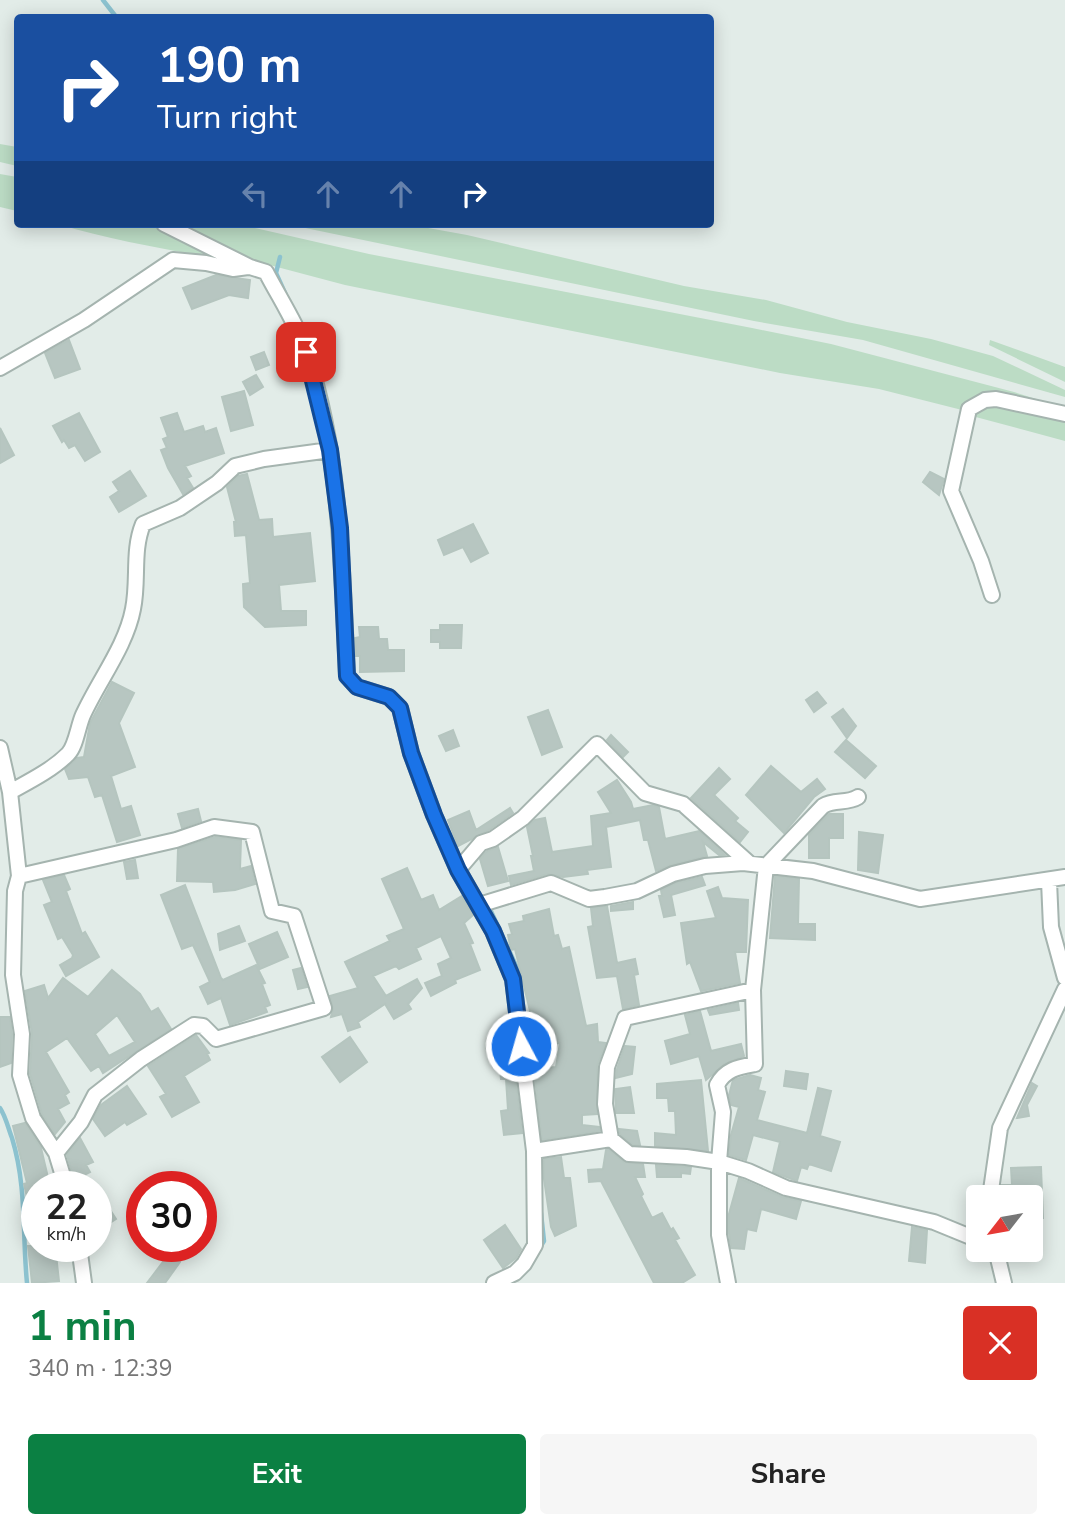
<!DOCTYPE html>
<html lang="en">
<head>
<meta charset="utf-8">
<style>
  :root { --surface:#fff; --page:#f6f6f6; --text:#222; --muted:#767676; --accent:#0b8043 }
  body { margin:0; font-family:"Nunito Sans",sans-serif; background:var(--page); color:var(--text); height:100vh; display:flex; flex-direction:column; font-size:26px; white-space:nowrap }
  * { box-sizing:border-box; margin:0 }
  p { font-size:23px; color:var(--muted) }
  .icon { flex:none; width:38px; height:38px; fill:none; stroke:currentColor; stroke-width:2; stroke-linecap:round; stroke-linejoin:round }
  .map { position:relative; height:1283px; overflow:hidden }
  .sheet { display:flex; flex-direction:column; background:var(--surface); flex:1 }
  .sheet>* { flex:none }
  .guide { position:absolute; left:14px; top:14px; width:700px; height:214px; border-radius:7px; box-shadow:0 4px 18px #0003; background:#1a4fa0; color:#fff; overflow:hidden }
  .needle { width:46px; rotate:239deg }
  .buttons { position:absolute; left:966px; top:1185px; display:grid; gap:14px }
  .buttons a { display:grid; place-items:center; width:77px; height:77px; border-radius:7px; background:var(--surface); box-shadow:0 4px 18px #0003; font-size:35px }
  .speed { position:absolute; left:21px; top:1171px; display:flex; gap:14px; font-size:35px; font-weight:700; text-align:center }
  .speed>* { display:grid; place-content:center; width:91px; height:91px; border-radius:50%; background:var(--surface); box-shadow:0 4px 18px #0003; line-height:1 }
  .speed small { font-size:18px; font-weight:400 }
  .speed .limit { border:10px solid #d22; background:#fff; color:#111 }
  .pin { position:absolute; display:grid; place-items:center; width:60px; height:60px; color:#fff; margin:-30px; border-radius:14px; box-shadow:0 4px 10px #0006 }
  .me { position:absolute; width:77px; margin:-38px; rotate:354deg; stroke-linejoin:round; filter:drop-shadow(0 0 5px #0008) }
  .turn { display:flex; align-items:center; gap:24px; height:147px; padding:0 28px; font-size:32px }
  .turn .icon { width:91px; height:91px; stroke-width:2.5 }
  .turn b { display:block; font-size:49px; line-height:60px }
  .lanes { display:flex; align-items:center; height:66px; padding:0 28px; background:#0003; justify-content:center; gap:35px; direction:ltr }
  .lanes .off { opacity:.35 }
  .round { display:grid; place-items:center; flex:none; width:74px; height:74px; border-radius:7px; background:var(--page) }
  .overview { display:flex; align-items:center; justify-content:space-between; height:119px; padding:0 28px }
  h1 { font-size:42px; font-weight:700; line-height:52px; color:var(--accent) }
  .button { display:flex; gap:14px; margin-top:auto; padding:14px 28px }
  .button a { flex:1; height:80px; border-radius:7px; background:var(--accent); color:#fff; font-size:28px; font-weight:700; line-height:80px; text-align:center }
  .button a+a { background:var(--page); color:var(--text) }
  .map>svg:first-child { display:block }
  .green { fill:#bcdcc5 }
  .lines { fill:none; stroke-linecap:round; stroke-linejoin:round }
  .stream { stroke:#8cc2cf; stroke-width:4.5 }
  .building { fill:#b7c6c1; stroke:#b5c5bf; stroke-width:2; fill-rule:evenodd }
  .minor-casing { stroke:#a5b4af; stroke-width:18 }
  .minor { stroke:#fff; stroke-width:14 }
  .route-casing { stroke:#114b97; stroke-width:18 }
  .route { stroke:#1a73e8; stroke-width:12 }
</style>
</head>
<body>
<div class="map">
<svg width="1065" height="1283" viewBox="0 0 1065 1283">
  <rect width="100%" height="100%" fill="#e2ece8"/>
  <!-- green -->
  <path class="green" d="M0,144L17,147V166L0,162Z
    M0,174L17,177V211L0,207Z
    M58,224H150L234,263C176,250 116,242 58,224Z
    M166,224H237L369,254L752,328L831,344L1014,392L1065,408L988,396L962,410L879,389L780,373L345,285L262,263L218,247Z
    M286,224H406L467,235L684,286L766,300L847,322L931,339L993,356L1065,390V397L863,340L754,321Z
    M990,340L1065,367V382L989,345Z
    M984,404L1065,417V441L972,416Z"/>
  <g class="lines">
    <!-- stream -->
    <path class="stream" d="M103,0L117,18
      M280,257L276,273L285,293
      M490,909L518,970L519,979
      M0,1108C6,1117 8,1128 12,1138C27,1187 22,1233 27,1283
      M539,1249L544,1241L541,1213"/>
  </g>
  <!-- building -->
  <path class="building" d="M216,275L250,280L248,298L229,295L192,309L183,288Z
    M69,340L80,369L55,378L45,353Z
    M264,352L269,365L256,370L251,357Z
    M256,375L263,387L250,395L243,382Z
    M244,391L253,425L231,431L222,397Z
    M79,413L100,452L85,461L75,445L69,448L64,440L62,442L53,426Z
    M177,413L184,432L203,426L205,432L216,428L224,453L185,466L191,476L187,478L193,488L183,494L168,468L161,450L167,448L163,439L168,437L161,418Z
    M0,428L14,455L0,463Z
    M130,471L146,496L119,512L110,497L119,491L113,482Z
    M930,472L944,479L939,495L923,482Z
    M247,474L259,520L272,519L273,537L310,533L315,581L279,585L281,611H306V625L265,627L244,607L243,584L250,583L246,535L235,536L234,522H236L227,487L238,476Z
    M473,524L488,553L471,562L463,547L444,555L438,540Z
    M440,625H462L461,648H440V642H431V630H440Z
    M359,627H378L379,639H387L388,650H404V671L360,672V656H356L355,638L360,637Z
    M112,682L134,693L119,723L135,767L111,776L121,809L131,806L140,835L117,842L102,795L95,797L88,777L69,779L65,769L77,758L84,757L90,723Z
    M817,692L826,703L814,712L806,700Z
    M843,709L856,726L847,738L832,717Z
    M548,710L562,747L542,755L528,717Z
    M453,730L459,746L446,751L439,736Z
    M611,735L628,752L623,757L607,740Z
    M846,740L876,766L865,778L835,752Z
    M771,766L801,792L817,779L825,789L814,797L784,833L746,795Z
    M719,768L730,779L714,795L738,818L735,821L748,832L740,842L691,798Z
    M617,780L631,802L633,809L653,805L659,807L665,839L699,831L725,855H719L703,842L707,856L671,865L656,871L648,840H644L640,820L606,827L611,867L587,870L588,874L563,877L548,874L511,885L509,876L534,871L531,856H533L527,827L535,820L545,818L552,852L593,846L591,816L611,813L598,792Z
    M510,808L513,813L489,830L458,846L448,820L469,811L476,830Z
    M198,809L201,821L182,828L178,814Z
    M829,814H843V838H829V858H809V835Z
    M859,832L883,835L878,873L858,870Z
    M215,837L241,840L240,869L251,866L255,884L235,890L214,892L213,882L177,881L178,849Z
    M498,847L508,881L488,886L480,859L487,851Z
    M135,860L138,878L127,879L124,862Z
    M407,868L421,900L433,895L439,910L462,896L473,915L464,923L473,943L470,944L480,970L455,980L456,983L431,996L425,983L442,976L438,964L451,958L441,936L416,948L421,959L399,969L396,966L373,976L386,996L417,979L422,988L408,1004L411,1009L394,1019L385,1004L358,1022L360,1027L348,1031L342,1014L331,1017L333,1009L330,996L358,988L345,962L390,941L387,936L404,929L382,879Z
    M64,875L70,889L66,891L82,934L85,932L99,957L66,976L60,965L72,958L73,955L62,937L58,939L44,905L52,902L43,880Z
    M775,876L799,879L798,924H815V940L770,938Z
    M702,877L705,885L671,895L675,915L664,917L659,896H662L661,890L676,883Z
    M185,885L221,978L223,980L256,965L265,983L262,984L270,1005L265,1007L267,1012L230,1025L221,998L208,1004L200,987L210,982L193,945L182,949L161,895Z
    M718,887L722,898L748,900L746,952H735L740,983L701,991L690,962L687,964L681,923L716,918L707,891Z
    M633,902V909L611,911V906Z
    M607,906L617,963L635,959L638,974L634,975L639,1005L623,1009L617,976L597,978L588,927L593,926L591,908Z
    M549,909L554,936L558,935L562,949L569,947L586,1026L597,1024L598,1042L606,1043L597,1066V1114L582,1115V1125L599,1127L600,1131L542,1140L534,1069L556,1067L560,1043L536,1045L533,1011H530L515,949L511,950L508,935L512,934L509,924L524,921L523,916Z
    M239,926L245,941L220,950L218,934Z
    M277,932L288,957L260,969L249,944Z
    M301,968L307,987L298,989L293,970Z
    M112,970L140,994L151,1012L158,1008L171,1029L103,1073L99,1066L91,1071L67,1038L46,1052L69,1092L65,1095L69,1103L58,1109L65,1122L55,1134L42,1114L30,1074L32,1033L25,991L44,985L48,998L63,978L88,997ZM117,1015L135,1042L109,1056L95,1034Z
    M738,1003L739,1010L710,1015L708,1010Z
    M700,1011L711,1051L741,1044L744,1056L724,1064L706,1080L699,1056L671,1064L665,1041L690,1034L685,1015Z
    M0,1017H10L12,1034L11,1063L0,1067Z
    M196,1035L209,1053L207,1054L210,1060L184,1076L199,1102L172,1117L160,1097L166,1094L148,1066Z
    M350,1037L367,1062L340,1082L322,1057Z
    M625,1046L635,1047L632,1074L616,1078L617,1069Z
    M513,1057L522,1133L504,1135L501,1111L508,1110L506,1079H501L499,1059Z
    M786,1071L808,1074L806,1089L784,1086Z
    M750,1075L761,1078L758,1090L765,1092L757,1120L807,1133L818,1088L831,1091L820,1136L840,1142L831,1171L809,1164L807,1169L801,1167L797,1181L773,1172L780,1142L753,1135L746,1160L729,1155L731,1135L739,1107L731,1105L729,1095L733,1080Z
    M701,1080L708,1151L655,1146V1133L676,1135L675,1111H669L668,1098H657V1084Z
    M1032,1083L1037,1086L1027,1105L1029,1116L1017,1118Z
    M127,1086L146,1114L127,1125L125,1122L105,1136L93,1119L101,1105Z
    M630,1087L634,1113H616L615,1089Z
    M25,1123L41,1148L50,1186H37V1219L32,1220L24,1184L27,1183L13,1126Z
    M619,1129L637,1131L640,1145H633L620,1134Z
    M80,1138L93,1162L86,1165L90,1172L74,1180L67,1155Z
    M608,1149L624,1162L643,1164L645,1177H635L643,1194L641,1196L652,1218L662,1213L671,1230L673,1228L679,1238L675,1240L695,1275L682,1283H654L601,1181L589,1182L588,1170L603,1169L606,1150Z
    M561,1157L564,1178H570L576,1226L555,1236L551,1227L544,1179V1159Z
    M656,1165L691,1167L690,1174L681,1173V1177H657Z
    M1041,1167L1043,1218L1031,1219V1197H1001V1185H1012L1011,1168Z
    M739,1178L782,1197L801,1201L796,1219L761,1209L756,1231L747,1229L744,1249L731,1248L729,1234V1214Z
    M96,1188L116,1219L96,1232Z
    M505,1225L521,1249L516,1258L503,1268L484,1240Z
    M912,1227L927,1230L925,1263L909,1261Z
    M28,1246H55L59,1281L32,1283Z
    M169,1254L180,1262L165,1283H147Z"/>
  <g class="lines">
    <!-- minor casing -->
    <g class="minor-casing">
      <path id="minor" d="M164,224L250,267L266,272C280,299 298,326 307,354C341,458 342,568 347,676L357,687L389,697L400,708L411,753L434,815L458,870L493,931L513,979L534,1151L535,1245L524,1264L515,1273L494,1283
        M0,368L84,320L173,260L206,263L233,269L248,267
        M992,595L981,561L951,491L969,409L985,400L996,399L1065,414
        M0,748L10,792L19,876L15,891L13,975L22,1034L20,1075L33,1118L56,1153L66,1186
        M10,792C30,781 52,770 68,754C76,746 78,726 83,715C99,680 126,646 133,609C139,580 132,551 143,524L180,508L217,483L235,466L264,459L330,450
        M458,870L481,843L493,839L523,818L597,744L645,793L683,804L750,864
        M19,876L176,840L214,827L252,832L272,911L294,916L324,1008L216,1039L203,1026L194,1025L141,1059L95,1095L81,1122L56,1153
        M1049,881L1051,927L1065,978
        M479,905L551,883L589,899L605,897L637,891L673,874L705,866L743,863L813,871L920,899L1065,877
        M611,1139L605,1104L607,1067L625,1018L753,990
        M534,1151L611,1139L629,1154L686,1157L719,1162L748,1171L786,1188L934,1222L978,1240
        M990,1197L1000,1128L1065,989
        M79,1246L84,1283
        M996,1250L1004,1283
        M728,1283L719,1235V1162L723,1112L717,1085C725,1069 739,1067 755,1064L753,990L766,866L823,806C834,799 847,804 858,797"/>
    </g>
    <!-- minor -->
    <use href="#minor" class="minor"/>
  </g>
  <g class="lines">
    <!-- route casing -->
    <g class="route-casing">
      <path id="route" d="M306,352L330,450L340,528L347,676L357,687L389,697L400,708L411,753L434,815L458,870L493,931L513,979L521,1046"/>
    </g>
    <!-- route -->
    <use href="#route" class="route"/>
  </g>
</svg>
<div class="buttons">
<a><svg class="needle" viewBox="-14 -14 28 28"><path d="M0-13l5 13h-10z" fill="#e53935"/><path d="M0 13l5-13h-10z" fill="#767676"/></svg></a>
</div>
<div class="speed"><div>22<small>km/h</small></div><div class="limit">30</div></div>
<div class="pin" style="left:306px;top:352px;background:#d93025"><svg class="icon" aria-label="arrive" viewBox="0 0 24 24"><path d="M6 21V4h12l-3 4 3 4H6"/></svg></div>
<svg class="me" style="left:521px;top:1046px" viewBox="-20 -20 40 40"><circle r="17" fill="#1a73e8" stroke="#fff" stroke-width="3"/><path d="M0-11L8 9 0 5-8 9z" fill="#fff"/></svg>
<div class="guide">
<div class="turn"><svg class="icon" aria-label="right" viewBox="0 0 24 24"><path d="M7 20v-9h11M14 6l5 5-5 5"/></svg><div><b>190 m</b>Turn right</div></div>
<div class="lanes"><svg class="icon off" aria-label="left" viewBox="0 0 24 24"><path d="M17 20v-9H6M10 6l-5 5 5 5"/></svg><svg class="icon off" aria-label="ahead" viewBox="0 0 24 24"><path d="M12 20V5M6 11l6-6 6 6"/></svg><svg class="icon off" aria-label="ahead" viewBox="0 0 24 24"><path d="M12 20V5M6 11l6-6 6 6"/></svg><svg class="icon" aria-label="right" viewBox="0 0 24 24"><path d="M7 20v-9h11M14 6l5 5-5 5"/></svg></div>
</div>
</div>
<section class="sheet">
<div class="overview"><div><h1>1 min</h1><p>340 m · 12:39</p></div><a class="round" style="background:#d93025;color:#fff"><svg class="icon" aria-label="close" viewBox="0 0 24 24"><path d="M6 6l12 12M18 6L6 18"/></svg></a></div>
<div class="button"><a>Exit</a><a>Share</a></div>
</section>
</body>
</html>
